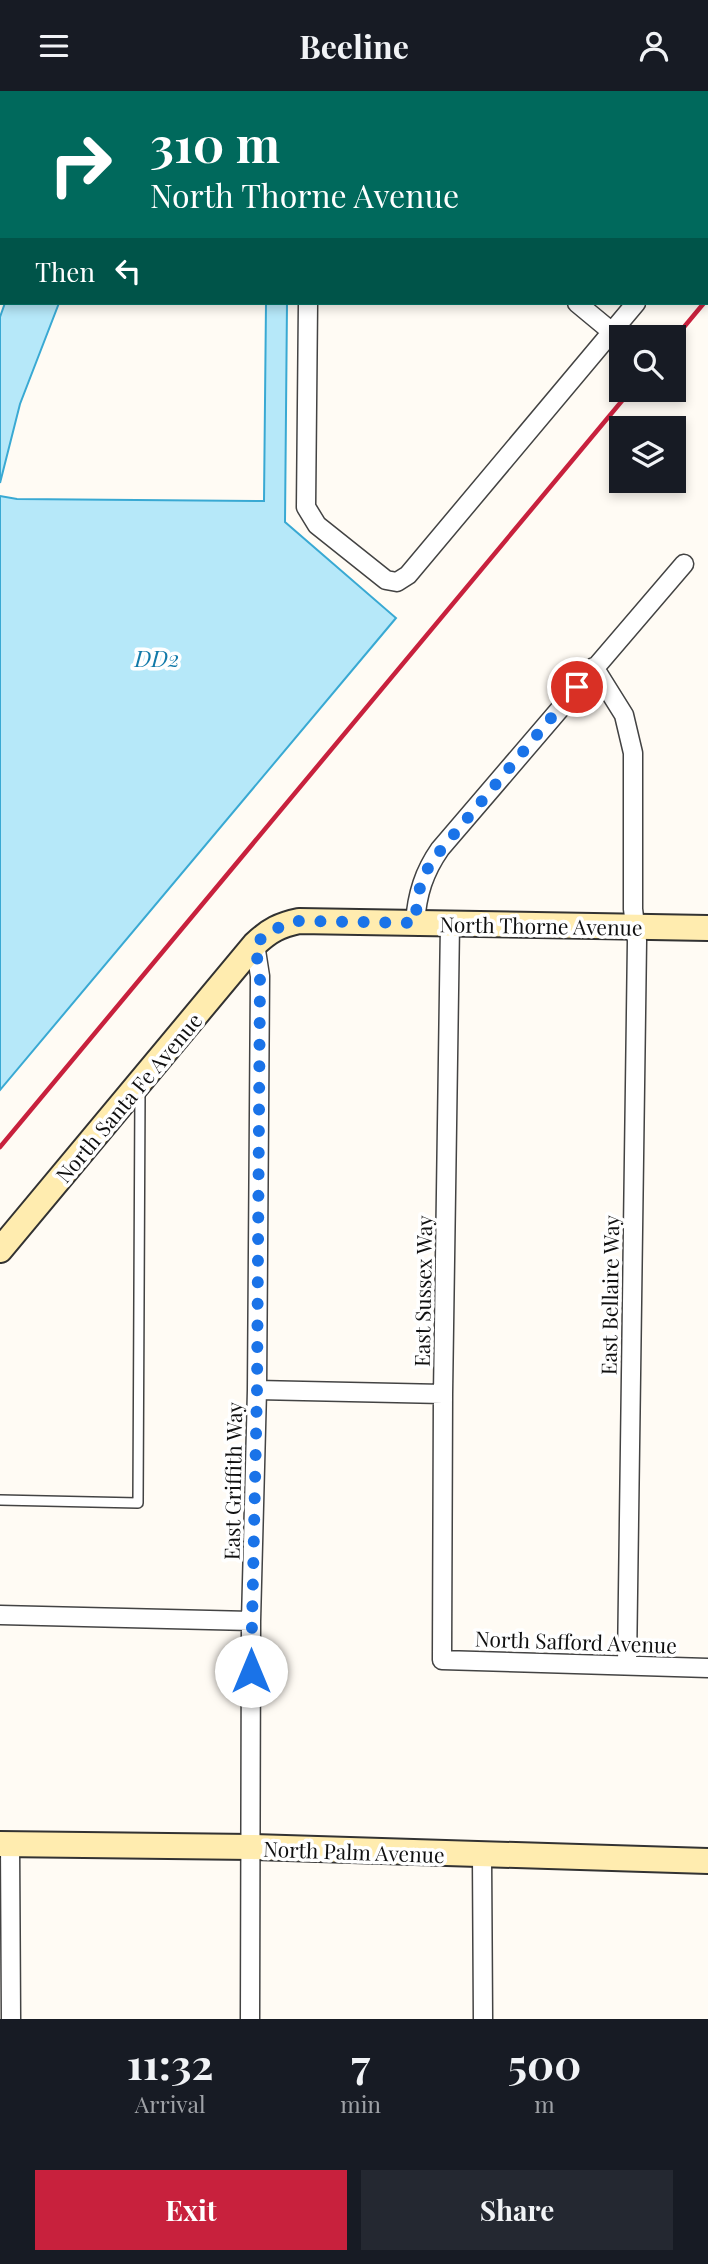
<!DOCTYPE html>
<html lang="en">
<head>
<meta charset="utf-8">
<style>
  :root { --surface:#171b24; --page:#242831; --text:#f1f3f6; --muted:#9ea1a6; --accent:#c8213d }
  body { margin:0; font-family:"Playfair Display",serif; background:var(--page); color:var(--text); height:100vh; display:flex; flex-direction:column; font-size:26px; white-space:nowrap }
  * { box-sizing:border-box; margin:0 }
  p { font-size:23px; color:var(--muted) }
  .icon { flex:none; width:38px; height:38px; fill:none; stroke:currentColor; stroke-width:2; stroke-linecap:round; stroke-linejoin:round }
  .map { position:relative; height:1928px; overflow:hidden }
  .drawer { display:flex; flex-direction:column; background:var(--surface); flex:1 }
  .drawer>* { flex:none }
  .banner { position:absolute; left:0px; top:0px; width:709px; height:214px; box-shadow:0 4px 10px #0003; background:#00695c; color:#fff; overflow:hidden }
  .tools { position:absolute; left:609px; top:234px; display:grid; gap:14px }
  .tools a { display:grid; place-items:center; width:77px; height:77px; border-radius:0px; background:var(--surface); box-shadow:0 4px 10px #0003; font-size:35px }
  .pin { position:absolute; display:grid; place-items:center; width:60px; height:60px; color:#fff; margin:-30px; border:4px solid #fff; border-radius:50%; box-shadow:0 2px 7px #0007 }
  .me { position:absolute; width:77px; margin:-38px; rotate:0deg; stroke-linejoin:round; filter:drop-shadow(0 0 5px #0008) }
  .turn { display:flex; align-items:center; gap:24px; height:147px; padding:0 35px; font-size:32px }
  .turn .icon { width:91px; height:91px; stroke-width:2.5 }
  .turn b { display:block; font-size:49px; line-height:60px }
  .then { display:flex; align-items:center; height:66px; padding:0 35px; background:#0003; gap:14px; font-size:26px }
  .eta { display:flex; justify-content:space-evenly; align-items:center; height:119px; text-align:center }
  .eta b { font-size:42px; font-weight:700; line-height:49px }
  .primary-button { display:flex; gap:14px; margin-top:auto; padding:14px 35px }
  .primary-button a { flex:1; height:80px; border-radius:0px; background:var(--accent); color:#fff; font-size:28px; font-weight:700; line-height:80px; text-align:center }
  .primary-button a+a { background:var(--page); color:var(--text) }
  header { display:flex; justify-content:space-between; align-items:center; height:91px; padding:0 35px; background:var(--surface); font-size:32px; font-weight:700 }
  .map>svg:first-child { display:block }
  .water { fill:#b6e8f9; stroke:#39a9d3; stroke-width:2 }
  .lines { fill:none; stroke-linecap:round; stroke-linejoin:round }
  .lane-casing { stroke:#434343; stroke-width:12 }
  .street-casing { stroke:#434343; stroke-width:21 }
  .secondary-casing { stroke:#323232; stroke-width:28 }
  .lane { stroke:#fff; stroke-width:9 }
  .street { stroke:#fff; stroke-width:18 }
  .secondary { stroke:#ffecaf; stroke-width:24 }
  .rail { stroke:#c8213d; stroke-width:4.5 }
  .route { stroke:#1a73e8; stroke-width:12; stroke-dasharray:0 21.6 }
  .labels { text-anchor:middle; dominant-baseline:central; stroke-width:7; stroke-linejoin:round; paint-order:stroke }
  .street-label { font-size:21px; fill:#101010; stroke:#fff }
  .water-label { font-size:23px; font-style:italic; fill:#127aa9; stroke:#fff }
</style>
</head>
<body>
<header><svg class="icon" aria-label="menu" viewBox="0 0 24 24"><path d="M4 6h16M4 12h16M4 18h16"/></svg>Beeline<svg class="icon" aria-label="person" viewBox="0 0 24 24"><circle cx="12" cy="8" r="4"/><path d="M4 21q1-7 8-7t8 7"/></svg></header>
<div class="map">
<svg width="708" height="1928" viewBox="0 0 708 1928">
  <rect width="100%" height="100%" fill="#fffbf4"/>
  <!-- water -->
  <path class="water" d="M5,212H59L20,313L0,392V226Z
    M266,212H287L285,431L396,527L0,999V405L17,408L264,410Z"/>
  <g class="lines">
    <!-- lane casing -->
    <g class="lane-casing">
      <path id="lane" d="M49,2V0
        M168,2V0
        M0,4H2
        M0,38H2
        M0,122L2,119
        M0,1409L138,1412L140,999"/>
    </g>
    <!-- street casing -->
    <g class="street-casing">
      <path id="street" d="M326,2V0
        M460,2V0
        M699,2V0
        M308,212L306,416L317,434L386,489L397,491L408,484L636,212
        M577,212L612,241
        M594,576L624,624L633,662V818L637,850L627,1574
        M415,832C417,803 424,781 440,758L684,473
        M450,833L443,1303L442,1569L708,1577
        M257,1299L443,1303
        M0,1524L251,1530
        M10,1753L11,1928
        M482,1765L483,1928
        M250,1928L251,1530L257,1299L260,885L255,853"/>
    </g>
    <!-- secondary casing -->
    <g class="secondary-casing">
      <path id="secondary" d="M0,1159L255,853C270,839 280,834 299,830L708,837
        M0,1753L252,1756L708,1770"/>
    </g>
    <!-- lane -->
    <use href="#lane" class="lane"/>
    <!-- street -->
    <use href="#street" class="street"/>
    <!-- secondary -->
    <use href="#secondary" class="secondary"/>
    <!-- rail -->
    <path class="rail" d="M674,248L704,212
      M0,1056L631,299"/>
  </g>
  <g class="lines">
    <!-- route -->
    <path class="route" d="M251,1580L257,1299L260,886L255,853C270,840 280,834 299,830L415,832L418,802L430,772L577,596"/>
  </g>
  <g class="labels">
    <!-- street labels -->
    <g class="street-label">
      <text transform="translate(541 834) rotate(1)">North Thorne Avenue</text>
      <text transform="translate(128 1006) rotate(-50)">North Santa Fe Avenue</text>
      <text transform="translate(422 1200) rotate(-89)">East Sussex Way</text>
      <text transform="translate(609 1204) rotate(-89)">East Bellaire Way</text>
      <text transform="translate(232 1390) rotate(-89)">East Griffith Way</text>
      <text transform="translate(576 1550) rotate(2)">North Safford Avenue</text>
      <text transform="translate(354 1760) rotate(2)">North Palm Avenue</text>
    </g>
    <!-- water labels -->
    <g class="water-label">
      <text x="157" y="566">DD2</text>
    </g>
  </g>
</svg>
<div class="tools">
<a><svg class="icon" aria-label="search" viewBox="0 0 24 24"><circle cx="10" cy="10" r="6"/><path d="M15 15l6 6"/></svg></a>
<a><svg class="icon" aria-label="layers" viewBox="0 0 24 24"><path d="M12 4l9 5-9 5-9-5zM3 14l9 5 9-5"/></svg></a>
</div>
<div class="pin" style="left:577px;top:596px;background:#d93025"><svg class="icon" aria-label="arrive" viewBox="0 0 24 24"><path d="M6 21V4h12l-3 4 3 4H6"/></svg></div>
<svg class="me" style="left:251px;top:1580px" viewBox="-20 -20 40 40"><circle r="19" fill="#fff"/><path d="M0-13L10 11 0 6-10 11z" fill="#1a73e8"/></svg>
<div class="banner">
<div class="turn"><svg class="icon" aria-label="right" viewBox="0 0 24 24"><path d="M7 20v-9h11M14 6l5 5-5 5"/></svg><div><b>310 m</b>North Thorne Avenue</div></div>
<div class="then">Then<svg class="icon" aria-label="left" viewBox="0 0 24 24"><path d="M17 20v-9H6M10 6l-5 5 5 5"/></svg></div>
</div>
</div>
<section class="drawer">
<div class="eta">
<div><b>11:32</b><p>Arrival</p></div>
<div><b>7</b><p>min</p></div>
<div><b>500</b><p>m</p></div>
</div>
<div class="primary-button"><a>Exit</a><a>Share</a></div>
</section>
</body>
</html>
